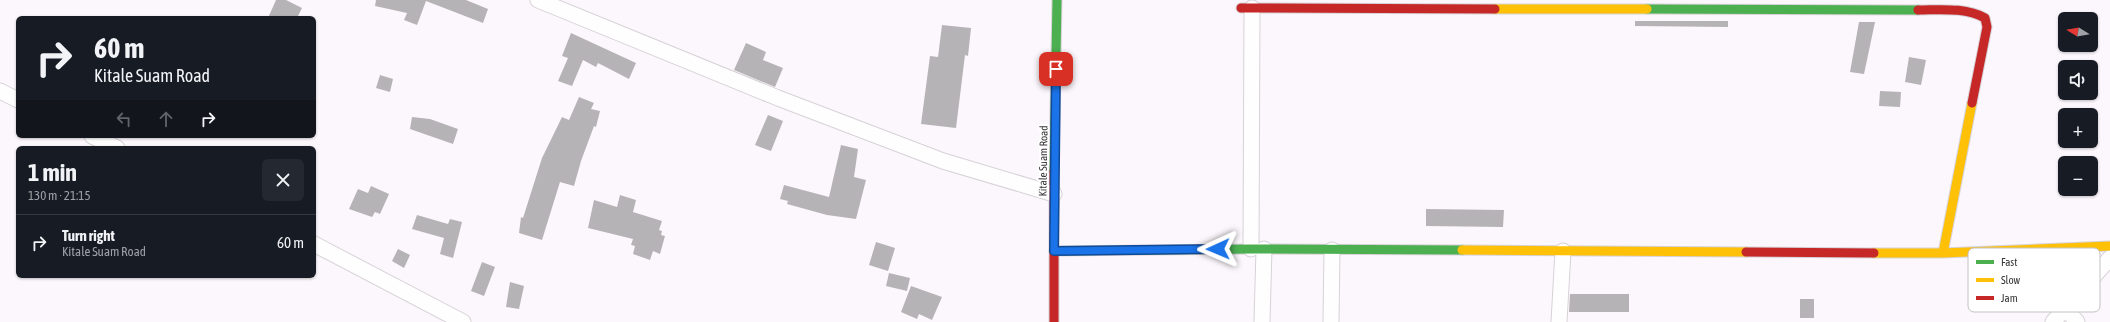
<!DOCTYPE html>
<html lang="en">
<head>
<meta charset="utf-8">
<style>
  :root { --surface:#171b24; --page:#242831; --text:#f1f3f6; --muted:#9ea1a6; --line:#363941 }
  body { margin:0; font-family:"Asap Condensed",sans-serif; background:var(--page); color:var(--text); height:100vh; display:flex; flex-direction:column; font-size:15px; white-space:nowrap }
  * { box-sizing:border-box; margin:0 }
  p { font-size:13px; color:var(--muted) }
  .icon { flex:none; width:22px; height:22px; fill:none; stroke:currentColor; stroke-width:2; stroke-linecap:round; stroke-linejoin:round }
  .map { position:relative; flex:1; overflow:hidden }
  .sheet { position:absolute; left:16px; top:146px; width:300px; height:132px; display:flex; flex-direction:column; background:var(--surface); border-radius:6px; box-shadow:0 1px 3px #0004 }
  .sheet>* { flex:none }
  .hud { position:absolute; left:16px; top:16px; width:300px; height:122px; border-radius:6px; box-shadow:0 1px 3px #0004; background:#171b24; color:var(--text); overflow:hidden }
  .needle { width:26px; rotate:281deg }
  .controls { position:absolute; left:2058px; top:12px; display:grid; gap:8px }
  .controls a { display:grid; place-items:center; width:40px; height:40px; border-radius:6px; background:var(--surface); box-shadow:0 1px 3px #0004; font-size:20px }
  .pin { position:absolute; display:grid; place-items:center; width:34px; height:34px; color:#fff; margin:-17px; border-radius:8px; box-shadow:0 2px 6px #0006 }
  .me { position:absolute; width:44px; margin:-22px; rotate:269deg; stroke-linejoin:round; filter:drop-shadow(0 0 3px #0008) }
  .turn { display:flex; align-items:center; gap:14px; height:84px; padding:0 12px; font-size:18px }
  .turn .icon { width:52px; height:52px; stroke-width:2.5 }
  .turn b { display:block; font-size:28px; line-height:34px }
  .lanes { display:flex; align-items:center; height:38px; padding:0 12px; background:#0003; justify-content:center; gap:20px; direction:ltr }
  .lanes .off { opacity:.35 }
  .round { display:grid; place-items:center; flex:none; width:42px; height:42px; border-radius:6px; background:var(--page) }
  .summary { display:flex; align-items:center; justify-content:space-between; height:68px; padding:0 12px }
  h1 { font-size:24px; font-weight:700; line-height:30px }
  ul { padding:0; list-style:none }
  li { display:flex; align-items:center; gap:12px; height:56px; padding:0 12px; border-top:1px solid var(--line) }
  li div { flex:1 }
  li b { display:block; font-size:15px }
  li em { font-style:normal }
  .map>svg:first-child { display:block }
  .building { fill:#b6b3b6 }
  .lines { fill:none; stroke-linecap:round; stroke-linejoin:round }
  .street-casing { stroke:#d6d2d6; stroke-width:17 }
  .fast-casing { stroke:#d6d2d6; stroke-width:11 }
  .slow-casing { stroke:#d6d2d6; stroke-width:11 }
  .jam-casing { stroke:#d6d2d6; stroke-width:11 }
  .street { stroke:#fffeff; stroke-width:15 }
  .fast { stroke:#4caf50; stroke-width:9 }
  .slow { stroke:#ffc107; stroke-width:9 }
  .jam { stroke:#c62828; stroke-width:9 }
  .route-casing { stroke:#114b97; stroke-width:10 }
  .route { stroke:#1a73e8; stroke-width:7 }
  .labels { text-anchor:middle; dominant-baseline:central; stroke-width:4; stroke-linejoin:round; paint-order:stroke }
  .street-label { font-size:11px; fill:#383538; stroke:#fff }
  .key { fill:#fff; stroke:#c3c2c3; stroke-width:1 }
  .key-label { font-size:11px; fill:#383538 }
</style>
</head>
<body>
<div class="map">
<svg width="2110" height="322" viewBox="0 0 2110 322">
  <rect width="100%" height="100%" fill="#fcf7fc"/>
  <!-- building -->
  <path class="building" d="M276,0H286L302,8L297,18H268Z
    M376,0H466L488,9L483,23L426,1L417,25L404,20L407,13L375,6Z
    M1635,21H1728V27L1635,26Z
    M1859,22H1875L1864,74L1850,72Z
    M942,25L971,28L968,56L965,55L956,128L921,124L930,56L938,57Z
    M571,33L636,63L629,79L598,63L596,67L583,60L572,86L558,81L568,58L562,56Z
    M746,43L766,52L763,60L783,68L775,87L734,70Z
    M1909,57L1926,60L1921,85L1905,82Z
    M380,75L393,79L390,92L376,88Z
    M1880,91L1901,92L1900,107L1879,106Z
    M579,97L594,103L591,109L600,111L596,127L594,126L581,161L574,186L560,182L542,240L519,233L521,217L523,218L542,158L562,117L569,120Z
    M768,115L783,121L771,151L755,145Z
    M412,117L430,119L458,129L453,144L410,129Z
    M841,145L858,149L854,177L866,180L856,219L827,215L787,204L788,201L780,199L784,185L829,197Z
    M371,186L389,194L380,214L375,212L372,217L349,209L358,189L368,193Z
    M620,195L636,200L633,212L662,221L659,230L662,231L661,235L665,236L660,254L653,251L650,260L633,254L635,246L631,245L633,239L588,228L594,200L617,207Z
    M1426,209L1504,210L1503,227L1426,226Z
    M417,215L448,224L450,219L462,222L453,258L440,254L444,238L412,229Z
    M876,242L895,248L888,271L869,265Z
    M398,249L410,255L404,268L392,261Z
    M482,262L495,267L484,296L471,291Z
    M889,273L910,278L907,291L886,286Z
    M510,282L524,286L519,309L506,307Z
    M911,286L942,297L932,320L919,314L917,319L901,312Z
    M1570,294H1629V312H1569Z
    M1800,299H1814V318H1800Z"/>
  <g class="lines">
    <!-- street casing -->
    <g class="street-casing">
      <path id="street" d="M538,0L778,98L943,161L1054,194
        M0,91L18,100
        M92,136L117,148
        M314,244L463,322
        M1251,249L1252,8
        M2065,308L2077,322
        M1262,322L1264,249
        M1331,322L1332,250
        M1559,322L1563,251
        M2053,322L2110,258"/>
    </g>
    <!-- fast casing -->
    <g class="fast-casing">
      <path id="fast" d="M1647,9L1918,10
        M1054,171L1057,0
        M1054,251L1251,249L1462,250"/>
    </g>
    <!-- slow casing -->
    <g class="slow-casing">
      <path id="slow" d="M1495,9H1647
        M1462,250L1746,252
        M1874,253H1943L2110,246
        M1943,253L1972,103"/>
    </g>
    <!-- jam casing -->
    <g class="jam-casing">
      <path id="jam" d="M1241,8L1495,9
        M1918,10C1940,10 1965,7 1985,18L1987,27L1972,103
        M1746,252L1874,253
        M1054,322V171"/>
    </g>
    <!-- street -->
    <use href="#street" class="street"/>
    <!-- fast -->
    <use href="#fast" class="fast"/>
    <!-- slow -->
    <use href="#slow" class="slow"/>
    <!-- jam -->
    <use href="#jam" class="jam"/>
  </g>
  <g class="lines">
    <!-- route casing -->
    <g class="route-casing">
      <path id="route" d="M1056,69L1054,251L1218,249"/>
    </g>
    <!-- route -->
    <use href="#route" class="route"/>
  </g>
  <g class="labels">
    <!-- street labels -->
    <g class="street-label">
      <text transform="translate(1043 161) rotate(-89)">Kitale Suam Road</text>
    </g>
  </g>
  <!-- legend -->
  <rect x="1968" y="248" width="132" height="64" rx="6" class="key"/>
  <rect x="1976" y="260" width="18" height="4" fill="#4caf50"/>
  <rect x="1976" y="278" width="18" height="4" fill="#ffc107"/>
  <rect x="1976" y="296" width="18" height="4" fill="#c62828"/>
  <g class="key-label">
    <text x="2001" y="266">Fast</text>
    <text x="2001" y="284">Slow</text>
    <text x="2001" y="302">Jam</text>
  </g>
</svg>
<div class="controls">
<a><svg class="needle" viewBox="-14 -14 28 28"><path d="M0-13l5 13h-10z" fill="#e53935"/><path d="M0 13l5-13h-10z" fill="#9ea1a6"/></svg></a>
<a><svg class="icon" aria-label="sound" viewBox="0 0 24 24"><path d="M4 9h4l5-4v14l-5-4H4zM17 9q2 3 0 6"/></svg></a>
<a>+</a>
<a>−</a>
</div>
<div class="pin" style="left:1056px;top:69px;background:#d93025"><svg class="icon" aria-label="arrive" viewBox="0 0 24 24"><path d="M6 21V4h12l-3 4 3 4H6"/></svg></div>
<svg class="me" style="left:1218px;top:249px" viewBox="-20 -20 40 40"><path d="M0-17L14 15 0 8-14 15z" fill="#1a73e8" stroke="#fff" stroke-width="4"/></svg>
<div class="hud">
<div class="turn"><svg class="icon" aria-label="right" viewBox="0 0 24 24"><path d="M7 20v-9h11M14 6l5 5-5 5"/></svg><div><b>60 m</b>Kitale Suam Road</div></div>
<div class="lanes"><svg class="icon off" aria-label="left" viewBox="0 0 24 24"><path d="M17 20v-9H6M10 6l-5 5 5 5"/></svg><svg class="icon off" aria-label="ahead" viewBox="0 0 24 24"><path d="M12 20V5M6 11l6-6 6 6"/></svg><svg class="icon" aria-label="right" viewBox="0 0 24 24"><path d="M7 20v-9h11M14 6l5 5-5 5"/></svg></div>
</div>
<section class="sheet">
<div class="summary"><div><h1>1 min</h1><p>130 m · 21:15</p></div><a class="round"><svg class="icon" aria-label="close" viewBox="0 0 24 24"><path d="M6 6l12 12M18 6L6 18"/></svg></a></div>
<ul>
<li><svg class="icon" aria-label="right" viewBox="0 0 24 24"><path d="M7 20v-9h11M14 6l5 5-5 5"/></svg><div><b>Turn right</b><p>Kitale Suam Road</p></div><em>60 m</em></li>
</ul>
</section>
</div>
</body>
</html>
